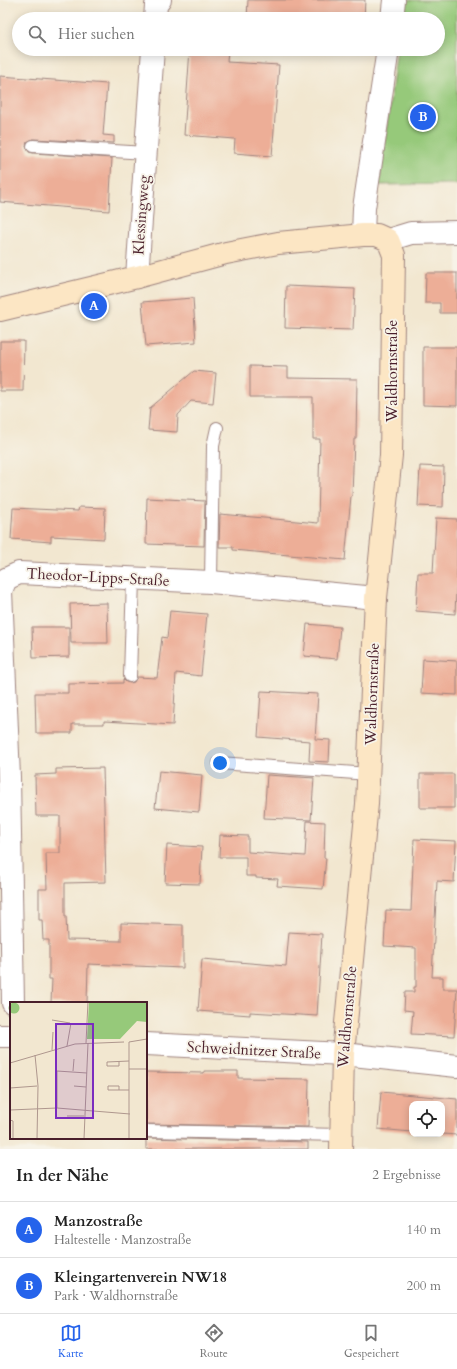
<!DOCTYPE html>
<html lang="de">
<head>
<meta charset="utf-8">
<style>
	:root { --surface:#fff; --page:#f6f6f6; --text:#222; --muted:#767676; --line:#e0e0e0; --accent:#2563eb }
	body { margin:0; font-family:Cardo,serif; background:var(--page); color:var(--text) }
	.controls { position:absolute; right:12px; bottom:12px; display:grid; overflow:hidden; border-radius:8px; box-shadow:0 2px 10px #0003 }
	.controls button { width:36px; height:36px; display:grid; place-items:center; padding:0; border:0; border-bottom:1px solid var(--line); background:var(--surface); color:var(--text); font:20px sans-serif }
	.you { position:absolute; left:220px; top:763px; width:14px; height:14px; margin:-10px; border:3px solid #fff; border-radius:50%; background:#1a73e8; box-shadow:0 0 0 6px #1a73e833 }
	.badge { display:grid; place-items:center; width:26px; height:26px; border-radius:50%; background:var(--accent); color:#fff; font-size:13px; font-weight:700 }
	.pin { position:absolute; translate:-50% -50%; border:2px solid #fff; box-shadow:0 1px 4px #0006 }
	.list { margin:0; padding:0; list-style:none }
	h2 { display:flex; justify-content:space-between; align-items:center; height:52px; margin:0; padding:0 16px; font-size:17px }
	h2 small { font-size:13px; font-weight:400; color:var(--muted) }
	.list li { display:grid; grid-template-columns:26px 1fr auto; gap:12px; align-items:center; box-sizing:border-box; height:56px; padding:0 16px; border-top:1px solid var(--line) }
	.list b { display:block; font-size:15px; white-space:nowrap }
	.list p { margin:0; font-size:13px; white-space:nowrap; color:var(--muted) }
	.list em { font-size:13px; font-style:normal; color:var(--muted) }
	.icon { flex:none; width:22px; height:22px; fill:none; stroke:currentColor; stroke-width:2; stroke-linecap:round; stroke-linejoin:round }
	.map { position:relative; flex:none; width:457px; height:1149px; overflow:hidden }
	.search { position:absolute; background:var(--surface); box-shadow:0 2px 10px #0003; left:12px; right:12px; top:12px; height:44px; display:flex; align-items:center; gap:10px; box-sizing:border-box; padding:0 14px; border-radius:22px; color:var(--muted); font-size:15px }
	.sheet { height:164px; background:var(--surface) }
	nav { display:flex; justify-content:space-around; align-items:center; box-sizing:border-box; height:56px; border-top:1px solid var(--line); background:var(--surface); font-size:11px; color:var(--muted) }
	nav a { display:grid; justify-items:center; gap:2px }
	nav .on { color:var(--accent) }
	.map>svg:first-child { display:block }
	.green { fill:#96c97a; stroke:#707452 }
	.building { fill:#edae97 }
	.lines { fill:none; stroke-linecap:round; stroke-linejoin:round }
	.lane-casing { stroke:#9e837e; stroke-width:14 }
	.street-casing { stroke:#9e837e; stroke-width:24 }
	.secondary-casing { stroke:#9e837e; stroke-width:24 }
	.lane { stroke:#fff; stroke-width:12 }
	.street { stroke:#fff; stroke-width:22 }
	.secondary { stroke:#fce6c4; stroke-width:22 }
	.labels { text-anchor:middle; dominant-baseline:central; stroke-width:3.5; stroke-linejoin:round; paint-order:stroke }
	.street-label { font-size:15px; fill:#4a1f2b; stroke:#f7f3e8 }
	.inset-road { fill:none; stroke:#af978e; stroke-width:1 }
	.view { fill:#7b2cbf; fill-opacity:0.15; stroke:#7b2cbf; stroke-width:2 }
	.inset-edge { fill:none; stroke:#4a1f2b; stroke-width:2 }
</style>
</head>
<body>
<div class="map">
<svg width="457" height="1149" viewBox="0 0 457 1149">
	<rect width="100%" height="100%" fill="#f7f3e8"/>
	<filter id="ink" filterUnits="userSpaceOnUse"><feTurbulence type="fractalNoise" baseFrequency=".025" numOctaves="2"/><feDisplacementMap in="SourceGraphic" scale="8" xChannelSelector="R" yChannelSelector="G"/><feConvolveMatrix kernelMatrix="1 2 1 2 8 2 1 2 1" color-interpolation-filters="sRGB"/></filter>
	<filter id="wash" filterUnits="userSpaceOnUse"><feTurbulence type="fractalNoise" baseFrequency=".012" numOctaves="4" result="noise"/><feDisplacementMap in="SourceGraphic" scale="16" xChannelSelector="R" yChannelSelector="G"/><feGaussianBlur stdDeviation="0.9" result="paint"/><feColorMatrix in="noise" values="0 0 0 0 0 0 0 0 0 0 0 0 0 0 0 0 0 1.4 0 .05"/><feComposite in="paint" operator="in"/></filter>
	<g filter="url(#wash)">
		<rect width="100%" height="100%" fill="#f2e7d0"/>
		<!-- green -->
		<path class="green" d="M402 0H457V184L379 185 397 49H438V19H400Z"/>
		<g id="blocks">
			<!-- building -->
			<path class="building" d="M248 0H365L364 19H247Z
				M190 49H228L227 62 279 65 272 156 234 153 235 139 184 135Z
				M0 76 107 84 103 135 114 136V143L33 139 27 142 26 146 29 152 33 153 112 158 109 211 0 202Z
				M426 273H457V313H440V303H425Z
				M286 286 355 289 353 330 285 328Z
				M193 298 196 342 146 346 142 302Z
				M0 341H24L23 391H0Z
				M423 347H457V406L423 405Z
				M250 366 288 367V378L357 379 356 439H354L352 496H351L345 560 233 550V547H219L220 514 318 523 320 439H313V397H250Z
				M194 371 216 373 213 403 191 401 178 415 177 432 148 430 150 408Z
				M420 466 444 467 443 507 418 506Z
				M147 498 205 501 204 546 146 544Z
				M79 507 105 508 104 539 51 536V542L11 539 13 508 78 511Z
				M436 518 457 519V571L455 614 416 611 418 573H433Z
				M107 603 108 643H71L70 604Z
				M170 611 207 614 201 676 176 673 173 725 104 721V724H72V733H36L35 693H68V684L123 683V679L126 682 130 683 134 682 137 677 157 678 162 637 167 638Z
				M307 624 340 627 337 659 304 656Z
				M32 627H69V657L33 658Z
				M423 659 457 661V695L421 693Z
				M261 691 318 694 315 739 330 740 329 762 309 761 310 741 258 737Z
				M103 768 106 882 65 883V916H66L67 940 121 941V923L183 925V968L88 964 87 1003H51L52 979H49V940H43L42 920H39V889H47L46 853H60V816H36L35 775 56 774V769Z
				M159 771 202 775 199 812 155 808Z
				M420 774H454V808H420Z
				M267 775 314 778 311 820 264 818Z
				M307 821 325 822 324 858H326L323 889 277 886 278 879 256 878V876H246V857H219L220 835 248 836V852L305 856Z
				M414 839 456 841 454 882 437 881 432 977H443V989H457L454 1036 411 1034 413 1011 404 1010 405 992H414V987H416V948L384 946 386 910 411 911Z
				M167 845 202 847 200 884 165 883Z
				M289 932 322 934 317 1016 250 1012V1015L198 1011 202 959 286 966Z
				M204 1071H238V1078L309 1079 308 1127 146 1124V1072L204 1073Z
				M381 1092 457 1099V1135L442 1134V1104H412V1132L378 1129Z
				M146 1138 308 1142V1149H146Z"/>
		</g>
	</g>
	<g filter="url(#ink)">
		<use href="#blocks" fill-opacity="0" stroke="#9e837e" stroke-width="1"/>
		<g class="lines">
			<defs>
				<path id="lane" d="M33 146 146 153
					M211 582 213 446 217 428
					M130 676 133 579
					M219 763 369 774
					M146 1131 341 1135"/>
				<path id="street" d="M155 19 156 5 160 0
					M392 19 394 0
					M363 235 364 208 388 49
					M388 240 411 233 457 232
					M137 277 153 49
					M13 1003 9 777 1 591 6 579 19 573 211 582 376 598
					M0 1036H11
					M146 1044 343 1054 457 1066"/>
				<path id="secondary" d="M0 310 137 277 226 253 278 243 363 235H377L388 240 394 255 391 455 376 598 367 804 343 1054 341 1149"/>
			</defs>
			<!-- lane casing -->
			<use href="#lane" class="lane-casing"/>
			<!-- street casing -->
			<use href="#street" class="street-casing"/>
			<!-- secondary casing -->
			<use href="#secondary" class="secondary-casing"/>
			<!-- lane -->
			<use href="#lane" class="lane"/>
			<!-- street -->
			<use href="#street" class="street"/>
			<!-- secondary -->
			<use href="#secondary" class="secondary"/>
		</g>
	</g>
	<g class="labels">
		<!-- street labels -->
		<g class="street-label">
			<text transform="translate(141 215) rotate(-86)">Klessingweg</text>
			<text transform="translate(392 371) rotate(-90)">Waldhornstraße</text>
			<text transform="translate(98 577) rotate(3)">Theodor-Lipps-Straße</text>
			<text transform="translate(372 694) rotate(-88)">Waldhornstraße</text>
			<text transform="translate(347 1017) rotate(-85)">Waldhornstraße</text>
			<text transform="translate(254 1050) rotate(3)">Schweidnitzer Straße</text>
		</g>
	</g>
	<!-- overview -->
	<g transform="translate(10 1002)">
		<rect width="137" height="137" fill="#f2e7d0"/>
		<path d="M79 0H137V20L127 19 110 37H77ZM-1.5 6a5.5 5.5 0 1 1 11 0a5.5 5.5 0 1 1-11 0Z" fill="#96c97a"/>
		<path class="inset-road" d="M42 18 60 21M76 41 78 0M57 44 61 21M42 48 43 30M25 53 28 84 27 137M109 59V64H97V60L119 59M0 61 65 42 114 40M119 67H137M63 69 64 57M64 84 76 85M0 86 27 84M109 88V84H98V88H119M47 106V69L77 71M0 108 47 106 120 112M57 114H74M0 118 3 119V137M74 137 78 41M119 137V40L137 37"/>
		<path class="view" d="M46 22H83V116H46Z"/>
		<rect width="137" height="137" class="inset-edge"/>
	</g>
</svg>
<div class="controls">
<button><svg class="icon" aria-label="locate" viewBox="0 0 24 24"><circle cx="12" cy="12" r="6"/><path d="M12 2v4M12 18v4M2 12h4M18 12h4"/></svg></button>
</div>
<div class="you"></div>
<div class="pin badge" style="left:94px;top:306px">A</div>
<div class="pin badge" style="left:423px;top:117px">B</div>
<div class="search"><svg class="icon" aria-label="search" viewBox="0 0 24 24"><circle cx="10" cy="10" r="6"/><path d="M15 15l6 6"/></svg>Hier suchen</div>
</div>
<section class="sheet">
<h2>In der Nähe<small>2 Ergebnisse</small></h2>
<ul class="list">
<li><span class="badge">A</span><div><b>Manzostraße</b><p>Haltestelle · Manzostraße</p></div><em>140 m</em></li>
<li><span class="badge">B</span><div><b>Kleingartenverein NW18</b><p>Park · Waldhornstraße</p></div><em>200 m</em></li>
</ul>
</section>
<nav>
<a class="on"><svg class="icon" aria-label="map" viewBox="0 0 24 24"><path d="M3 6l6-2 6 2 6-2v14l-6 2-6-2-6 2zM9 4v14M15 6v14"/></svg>Karte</a>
<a><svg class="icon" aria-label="directions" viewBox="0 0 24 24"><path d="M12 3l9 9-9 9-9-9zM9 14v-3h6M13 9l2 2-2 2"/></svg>Route</a>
<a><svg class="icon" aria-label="saved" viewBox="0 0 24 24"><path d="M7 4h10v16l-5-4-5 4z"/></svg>Gespeichert</a>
</nav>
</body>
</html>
